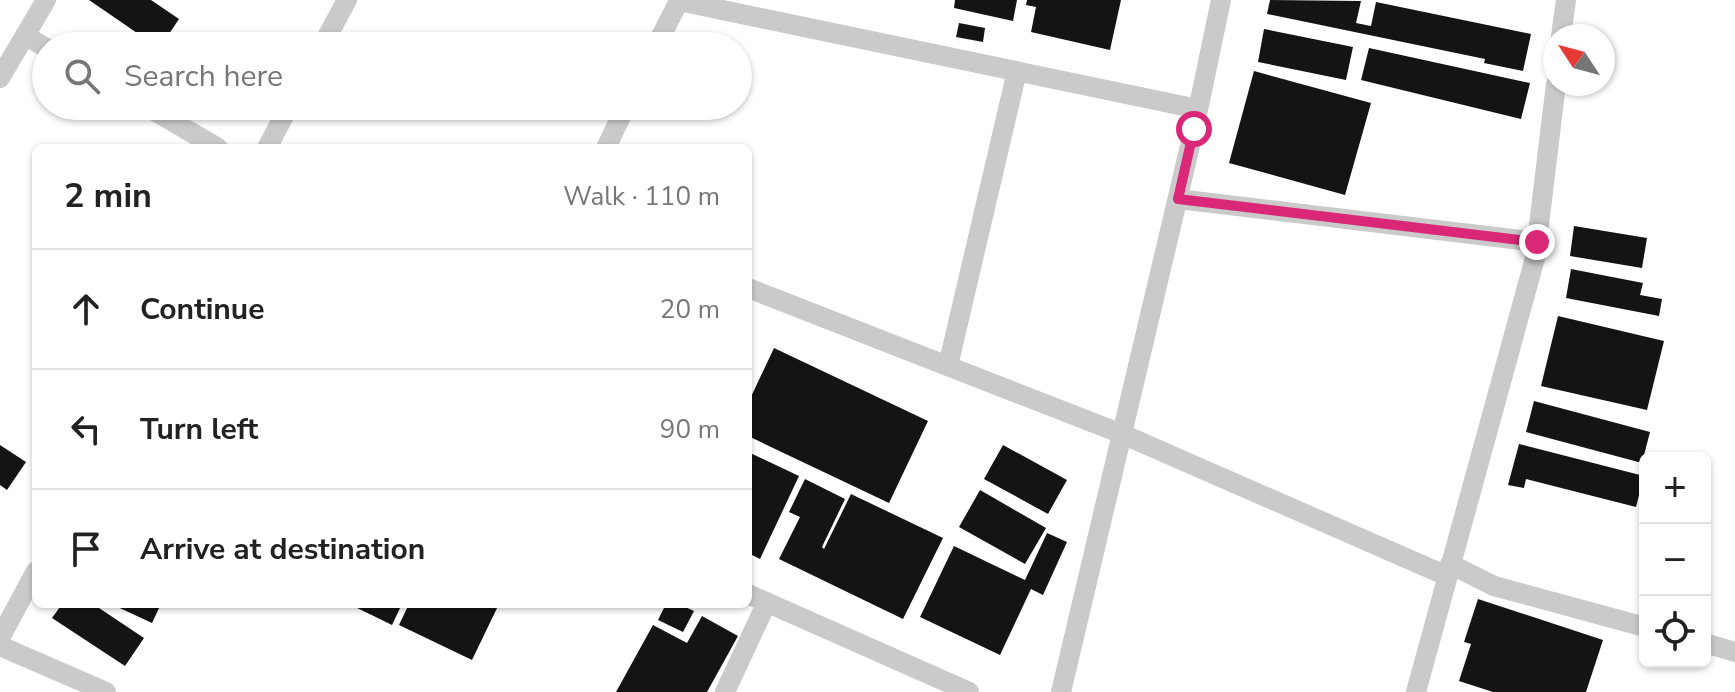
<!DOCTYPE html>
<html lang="en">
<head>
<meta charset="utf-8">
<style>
	:root { --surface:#fff; --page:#f6f6f6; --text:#222; --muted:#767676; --line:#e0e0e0 }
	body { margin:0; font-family:"Nunito Sans",sans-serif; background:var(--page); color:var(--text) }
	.controls { position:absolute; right:24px; bottom:24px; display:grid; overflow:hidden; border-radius:12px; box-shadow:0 2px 6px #0004 }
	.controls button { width:72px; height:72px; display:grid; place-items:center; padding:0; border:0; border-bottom:2px solid var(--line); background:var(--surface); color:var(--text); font:40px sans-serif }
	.compass { position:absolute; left:1543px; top:24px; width:72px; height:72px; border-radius:50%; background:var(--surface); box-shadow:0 2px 6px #0004; rotate:306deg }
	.stop { position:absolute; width:24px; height:24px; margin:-18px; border:6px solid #db2777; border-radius:50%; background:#fff }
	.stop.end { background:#db2777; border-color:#fff; box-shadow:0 2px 8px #0008 }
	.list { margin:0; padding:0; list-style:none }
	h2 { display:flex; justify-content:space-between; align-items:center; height:104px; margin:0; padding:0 32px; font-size:34px }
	h2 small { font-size:26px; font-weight:400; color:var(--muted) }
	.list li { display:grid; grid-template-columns:52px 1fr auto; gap:24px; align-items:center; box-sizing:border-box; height:120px; padding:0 32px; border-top:2px solid var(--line) }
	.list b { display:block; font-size:30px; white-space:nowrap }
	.list em { font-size:26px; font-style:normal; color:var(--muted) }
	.icon { flex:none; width:44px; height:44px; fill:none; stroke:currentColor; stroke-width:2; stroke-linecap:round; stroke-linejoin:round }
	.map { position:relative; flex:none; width:1735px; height:692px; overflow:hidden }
	.search { position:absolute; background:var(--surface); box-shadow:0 2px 6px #0004; left:32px; top:32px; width:720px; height:88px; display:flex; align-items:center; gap:20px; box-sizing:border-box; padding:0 28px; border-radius:44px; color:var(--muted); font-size:30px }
	.panel { position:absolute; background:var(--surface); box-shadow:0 2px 6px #0004; left:32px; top:144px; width:720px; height:464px; border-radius:12px }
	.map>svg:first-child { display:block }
	.building { fill:#141414 }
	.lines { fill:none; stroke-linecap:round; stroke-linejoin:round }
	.minor { stroke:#cacaca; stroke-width:20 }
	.route { stroke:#db2777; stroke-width:10 }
</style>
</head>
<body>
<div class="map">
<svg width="1735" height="692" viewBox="0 0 1735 692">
	<rect width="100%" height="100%" fill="#fff"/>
	<!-- building -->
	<path class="building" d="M89 0H151L179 19 161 46H156Z
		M955 0H1017L1013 21 954 8Z
		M1027 0H1121L1110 50 1031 32 1036 7 1026 5Z
		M1270 0 1361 1 1356 23 1371 26 1376 2 1531 34 1523 71 1484 63 1485 59 1267 14Z
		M959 23 985 28 983 42 956 37Z
		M1264 29 1353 47 1346 80 1258 62Z
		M1369 48 1530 83 1521 119 1361 80Z
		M1254 71 1371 103 1345 195 1229 163Z
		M1574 226 1647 238 1642 268 1570 256Z
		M1571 269 1643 283 1640 295 1662 299 1659 316 1566 298Z
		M1558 316 1664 341 1647 410 1541 386Z
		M774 348 928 421 889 503 748 436V403Z
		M1534 401 1650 432 1642 463 1526 432Z
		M1519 444 1644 476 1636 507 1526 479 1524 488 1508 485Z
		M0 445 26 462 7 490 0 485Z
		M1003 445 1067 480 1048 514 984 479Z
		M748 452 799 476 760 559 748 553Z
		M805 479 845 499 822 547 824 549 851 494 943 538 903 619 779 559 800 517 789 512Z
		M980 490 1046 528 1025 564 959 527Z
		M1047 533 1067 542 1043 595 1031 589 1000 655 920 617 954 546 1025 580Z
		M1478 599 1603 640 1586 692H1493L1459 681 1471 644 1464 642Z
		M62 604H93L144 638 125 666 52 618Z
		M111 604H161L152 623Z
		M349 604H402L392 625Z
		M409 604H499L472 660 399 625Z
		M666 604H679L694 611 683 632 658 620Z
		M702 616 738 636 707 692H616L653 625 687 643Z"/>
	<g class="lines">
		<!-- minor -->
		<path class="minor" d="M25 35 46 48
			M1561 36 1566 0
			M322 46 347 0
			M656 46 679 1 1198 109
			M0 78 46 0
			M146 106 218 148
			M267 148 289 106
			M606 148 626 106
			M1178 199 1537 242
			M748 288 1122 434 1447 576
			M948 366 1017 71
			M1450 564 1494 586 1645 627
			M748 594 969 692
			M0 638 36 571
			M1705 643 1735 652
			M0 646 106 692
			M725 692 767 602
			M1061 692 1194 129 1221 0
			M1416 692 1535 258 1556 84"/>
	</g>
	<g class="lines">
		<!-- route -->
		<path class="route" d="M1194 129 1178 199 1537 242"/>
	</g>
</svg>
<div class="controls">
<button>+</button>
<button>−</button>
<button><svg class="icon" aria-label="locate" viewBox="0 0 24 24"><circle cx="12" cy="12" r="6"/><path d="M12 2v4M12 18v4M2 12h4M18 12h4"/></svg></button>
</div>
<svg class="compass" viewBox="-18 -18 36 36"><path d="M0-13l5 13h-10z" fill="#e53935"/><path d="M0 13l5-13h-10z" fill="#767676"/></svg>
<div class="stop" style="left:1194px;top:129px"></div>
<div class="stop end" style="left:1537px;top:242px"></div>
<div class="search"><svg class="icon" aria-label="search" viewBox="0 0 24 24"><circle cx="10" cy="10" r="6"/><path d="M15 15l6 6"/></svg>Search here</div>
<section class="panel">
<h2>2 min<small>Walk · 110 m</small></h2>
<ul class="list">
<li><svg class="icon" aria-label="ahead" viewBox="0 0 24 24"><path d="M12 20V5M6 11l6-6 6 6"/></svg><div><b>Continue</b></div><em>20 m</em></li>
<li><svg class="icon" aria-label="left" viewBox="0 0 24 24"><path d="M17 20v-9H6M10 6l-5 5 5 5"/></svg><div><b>Turn left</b></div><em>90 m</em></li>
<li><svg class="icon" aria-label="arrive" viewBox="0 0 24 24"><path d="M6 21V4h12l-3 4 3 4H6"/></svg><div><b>Arrive at destination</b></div></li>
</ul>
</section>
</div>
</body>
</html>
